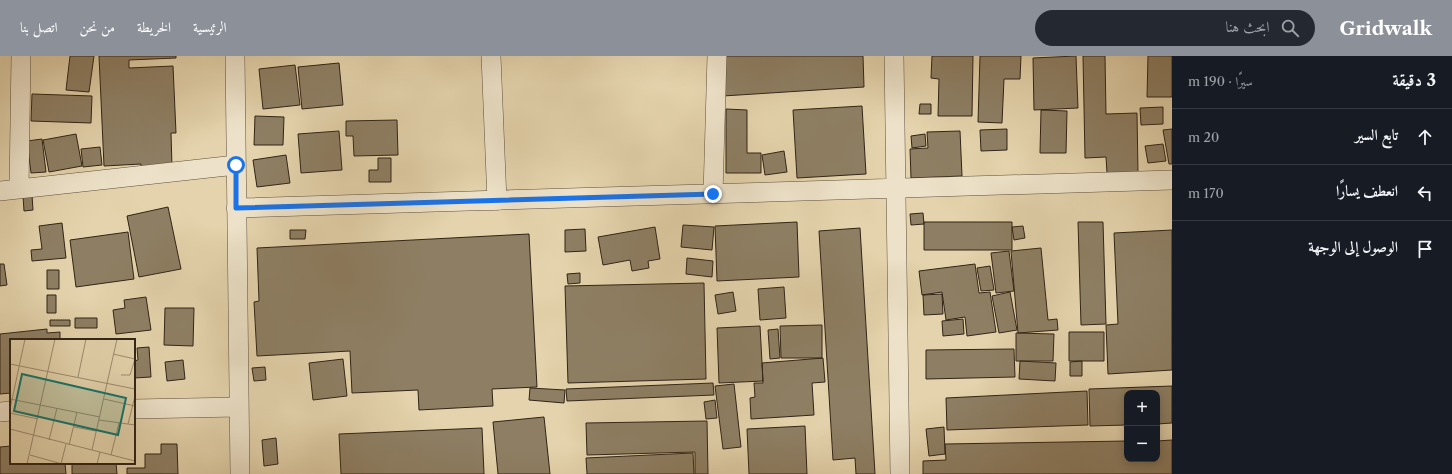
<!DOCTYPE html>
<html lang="ar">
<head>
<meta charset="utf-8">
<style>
	:root { --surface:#171b24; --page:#242831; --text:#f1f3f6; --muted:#9ea1a6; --line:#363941; --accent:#8c9099 }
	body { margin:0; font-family:"Libre Caslon Text",Amiri,serif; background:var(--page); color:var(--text); direction:rtl }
	.controls { position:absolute; right:12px; bottom:12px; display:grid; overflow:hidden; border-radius:8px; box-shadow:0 2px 10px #0003 }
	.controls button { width:36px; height:36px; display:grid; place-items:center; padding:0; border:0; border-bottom:1px solid var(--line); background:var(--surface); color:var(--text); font:20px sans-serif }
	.stop { position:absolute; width:12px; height:12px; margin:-9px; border:3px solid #1a73e8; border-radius:50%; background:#fff }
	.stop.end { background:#1a73e8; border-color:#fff; box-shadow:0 1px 4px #0008 }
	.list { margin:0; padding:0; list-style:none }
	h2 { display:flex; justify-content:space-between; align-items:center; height:52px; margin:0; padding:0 16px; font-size:17px }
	h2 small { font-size:13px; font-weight:400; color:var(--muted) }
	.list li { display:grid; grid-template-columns:26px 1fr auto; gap:12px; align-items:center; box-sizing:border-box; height:56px; padding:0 16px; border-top:1px solid var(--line) }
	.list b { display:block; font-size:15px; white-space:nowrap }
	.list em { font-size:13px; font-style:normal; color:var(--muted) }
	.icon { flex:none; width:22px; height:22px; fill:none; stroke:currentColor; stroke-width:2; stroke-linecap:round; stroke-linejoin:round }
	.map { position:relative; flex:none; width:1172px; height:418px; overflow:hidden; direction:ltr }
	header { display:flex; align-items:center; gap:24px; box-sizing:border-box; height:56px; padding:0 20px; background:var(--accent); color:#fff }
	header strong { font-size:19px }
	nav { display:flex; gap:22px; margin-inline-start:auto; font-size:14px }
	.search { width:280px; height:36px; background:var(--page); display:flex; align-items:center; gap:10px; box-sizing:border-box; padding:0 14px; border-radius:22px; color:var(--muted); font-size:15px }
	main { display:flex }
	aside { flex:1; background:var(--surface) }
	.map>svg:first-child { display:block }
	.building { fill:#8e7f64; stroke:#312416 }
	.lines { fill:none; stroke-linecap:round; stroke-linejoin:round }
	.minor-casing { stroke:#5e503c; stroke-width:20 }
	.minor { stroke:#ede2c9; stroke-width:19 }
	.route { stroke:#1a73e8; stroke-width:5 }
	.inset-road { fill:none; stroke:#9c8d70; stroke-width:1 }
	.view { fill:#0f766e; fill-opacity:0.15; stroke:#0f766e; stroke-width:2 }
	.inset-edge { fill:none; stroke:#312416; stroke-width:2 }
</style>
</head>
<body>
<header>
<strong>Gridwalk</strong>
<div class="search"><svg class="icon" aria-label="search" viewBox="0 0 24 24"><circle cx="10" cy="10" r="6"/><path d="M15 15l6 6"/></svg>ابحث هنا</div>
<nav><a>الرئيسية</a><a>الخريطة</a><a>من نحن</a><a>اتصل بنا</a></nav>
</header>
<main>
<aside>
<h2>3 دقيقة<small>سيرًا · 190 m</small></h2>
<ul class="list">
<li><svg class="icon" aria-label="ahead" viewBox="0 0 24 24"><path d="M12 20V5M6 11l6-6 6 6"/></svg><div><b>تابع السير</b></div><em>20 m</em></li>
<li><svg class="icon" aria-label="left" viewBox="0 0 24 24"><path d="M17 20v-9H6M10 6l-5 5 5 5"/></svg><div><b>انعطف يسارًا</b></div><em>170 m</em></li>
<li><svg class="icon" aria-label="arrive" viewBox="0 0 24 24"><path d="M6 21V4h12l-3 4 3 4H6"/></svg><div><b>الوصول إلى الوجهة</b></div></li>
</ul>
</aside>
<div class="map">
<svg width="1172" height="418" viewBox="0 0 1172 418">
	<rect width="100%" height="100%" fill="#e4d3ac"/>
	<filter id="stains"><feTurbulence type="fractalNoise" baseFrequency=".005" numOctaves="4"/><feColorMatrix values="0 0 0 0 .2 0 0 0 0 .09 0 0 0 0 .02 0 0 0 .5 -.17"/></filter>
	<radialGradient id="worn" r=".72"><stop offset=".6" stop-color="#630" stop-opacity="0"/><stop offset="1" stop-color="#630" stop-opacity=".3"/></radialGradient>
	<!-- building -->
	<path class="building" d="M70 0H94L89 36 66 34Z
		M99 0H176V2L129 4V12L173 10 176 77H171L172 111 141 112V108L104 110Z
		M721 0H863L864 31 723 40Z
		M932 0H973L972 60H938L939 23 931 22Z
		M980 0H1021L1020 23H1004L1002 67 978 66Z
		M1076 0 1078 52 1034 54 1033 2Z
		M1083 0H1105L1106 58 1137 57 1138 117H1107L1106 101 1085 102Z
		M1148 0H1172V41H1147Z
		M339 7 343 49 302 53 298 11Z
		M295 9 300 49 263 53 259 13Z
		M32 38 92 40 91 67 31 65Z
		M920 48H931V58H919Z
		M862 50 866 118 797 122 793 54Z
		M1163 51V68L1141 69 1140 52Z
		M726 53 747 54V97H761V117H726Z
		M1041 54 1067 55 1066 97H1040Z
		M255 60 284 61 283 89H254Z
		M397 64 398 99 354 100 353 80H346V65Z
		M1007 73V94L981 95 980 74Z
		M1172 73V108H1169L1163 74Z
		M339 75 342 114 301 117 298 78Z
		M960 75 962 120 911 122 910 93 928 92 927 76Z
		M76 78 82 110 49 116 43 84Z
		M925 78 926 90 912 92 911 80Z
		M42 83 46 116 31 117 27 85Z
		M1163 88 1166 105 1148 107 1145 90Z
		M100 91 102 109 83 111 81 93Z
		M784 95 787 116 765 119 762 99Z
		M286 99 290 127 257 131 253 104Z
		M378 102H391V126H369V114H378Z
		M32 139 33 154 24 155 23 140Z
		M168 151 181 213 139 221 127 160Z
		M923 157 924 168 911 169 910 158Z
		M797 166 799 221 717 225 715 170Z
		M924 166H1012V194H924Z
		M1078 166H1103L1106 268 1081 269Z
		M62 167 66 202 32 205 31 194 42 193 39 170Z
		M683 169 714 171 712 194 681 191Z
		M1023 170 1025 182 1014 184 1012 171Z
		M655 171 660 203 648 205 649 212 632 215 630 204 603 209 598 181Z
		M860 172 875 418H856L855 402 833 404 819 175Z
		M585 173 586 195 565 196V174Z
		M290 174H306L305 183H290Z
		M1172 174V314L1108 318 1106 269 1118 268 1114 177Z
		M128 176 134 223 76 231 70 184Z
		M529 178 537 331 492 333 493 350 419 354 418 334 352 337 350 295 257 300 254 246 259 245 257 192Z
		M1041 192 1048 264 1057 263 1058 274 1018 277 1011 195Z
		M1009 195 1014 235 996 237 991 197Z
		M687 202 713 205 712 221 686 218Z
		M0 208H4L7 229 0 230Z
		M975 208 979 237 990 236 996 276 967 280 965 261 946 264 942 236 922 239 919 215Z
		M990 210 994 234 981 235 977 212Z
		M47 214H59V233H47Z
		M580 217V227L568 228 567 218Z
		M704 227 706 323 568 327 565 230Z
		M784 231 786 262 760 264 758 233Z
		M733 236 736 255 718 258 715 239Z
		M1010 236 1017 274 999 277 992 240Z
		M942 238 943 258 924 259 923 239Z
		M47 239H56V257H47Z
		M146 241 151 274 116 278 113 254 125 252 124 244Z
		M165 252H194L193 290 164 289Z
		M75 262H97V272H75Z
		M963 263 964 278 943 280 942 265Z
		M50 264H70V270H50Z
		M822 269V302H781L780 270Z
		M760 270 763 325 719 327 717 272Z
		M47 273V277L60 276V284H11V337L0 338V278Z
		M778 273 780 302 770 303 768 274Z
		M1069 276H1104V305H1069Z
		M1016 277 1054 278 1053 305H1016Z
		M149 291 151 321 134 322V305L138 304 137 292Z
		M1014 293 1015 321 926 323V294Z
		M823 302 825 326 812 327 814 359 751 363 750 342 755 341 754 327H763L762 307Z
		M343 303 347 340 313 344 309 307Z
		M183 304 185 323 167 325 165 306Z
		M1020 305 1056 307 1055 325 1019 323Z
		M1082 305V320H1070V306Z
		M265 311 266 324 254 325 252 312Z
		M713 327 714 339 567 345 566 333Z
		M734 328 741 391 723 393 715 330Z
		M1172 330V367L1157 368V337H1127V369L1090 370 1089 333Z
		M530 332 565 334 564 347 529 344Z
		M1087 335 1088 369 947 374 946 342Z
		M715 344 717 362 706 363 704 346Z
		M544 361 550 418H498L493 366Z
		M707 365 708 418H695V396L587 399 586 367Z
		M805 370 807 418H749L747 373Z
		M944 371 945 398 929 400 926 373Z
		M482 372 484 418H341L339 378Z
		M276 382 278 408 264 410 262 384Z
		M1172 384V418H923V405L946 404 945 388 1127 385V403H1157V385Z
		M161 388H177L178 418H127V412H145V398H161Z
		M11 390V407H65L66 418H0V391Z
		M693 397 694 418H587L586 402Z
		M72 407H116L117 418H72Z"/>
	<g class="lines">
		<defs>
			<path id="minor" d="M235 0 240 418
				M491 0 497 145
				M894 0 900 418
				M19 133 21 0
				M0 135 236 109
				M713 138 717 0
				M236 152 1172 124
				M134 353 239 351
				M0 356 11 355"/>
		</defs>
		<!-- minor casing -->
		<use href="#minor" class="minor-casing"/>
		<!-- minor -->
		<use href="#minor" class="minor"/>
	</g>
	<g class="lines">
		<!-- route -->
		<path class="route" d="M236 109V152L713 138"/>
	</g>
	<!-- overview -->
	<g transform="translate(10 283)">
		<rect width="125" height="125" fill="#e4d3ac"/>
		<path class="inset-road" d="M103 15 125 20M0 25 125 50M111 36H120L125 20M68 38 76 0M0 60 90 78M94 60 125 67M0 70 15 0M0 74 28 80M89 81 125 86M118 85 125 57M64 88 86 92M0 90 125 122M39 101 47 69M59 106 67 73M82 111 107 0M20 116 52 125M101 116 109 84M17 125 45 0M51 125 56 105M87 125 90 113"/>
		<path class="view" d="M12 35 116 59 108 96 4 72Z"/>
		<rect width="125" height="125" class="inset-edge"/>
	</g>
	<rect width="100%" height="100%" filter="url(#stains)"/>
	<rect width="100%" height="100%" fill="url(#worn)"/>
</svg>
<div class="controls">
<button>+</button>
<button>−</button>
</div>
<div class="stop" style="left:236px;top:109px"></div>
<div class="stop end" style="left:713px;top:138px"></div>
</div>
</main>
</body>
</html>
